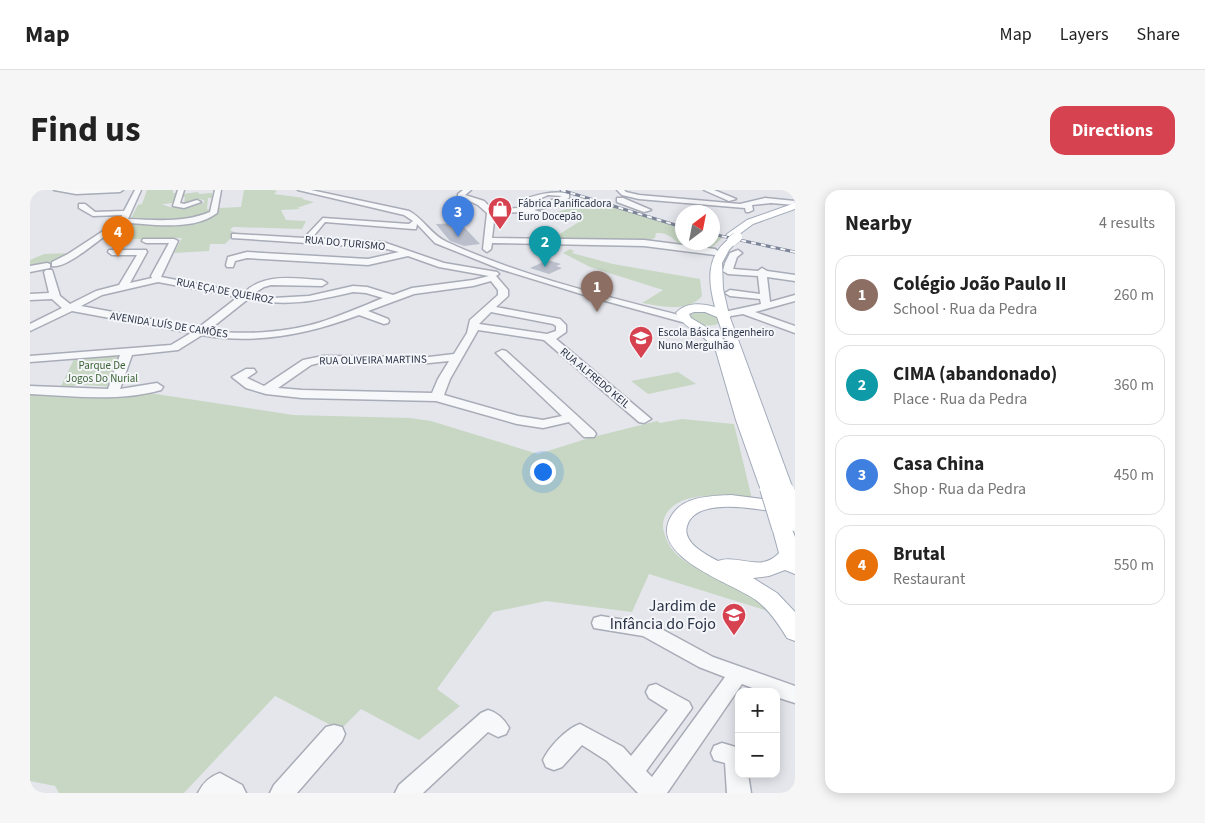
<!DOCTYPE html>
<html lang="en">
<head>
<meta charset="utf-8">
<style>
	:root { --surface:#fff; --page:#f6f6f6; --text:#222; --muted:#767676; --line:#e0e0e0; --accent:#d74250 }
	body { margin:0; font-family:"Source Sans 3",sans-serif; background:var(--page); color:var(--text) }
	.controls { position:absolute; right:15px; bottom:15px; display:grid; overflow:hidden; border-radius:10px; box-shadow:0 2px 12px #0003 }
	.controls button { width:45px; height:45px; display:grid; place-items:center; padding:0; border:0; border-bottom:1px solid var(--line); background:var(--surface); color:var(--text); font:25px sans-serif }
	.compass { position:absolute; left:645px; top:15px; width:45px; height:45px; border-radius:50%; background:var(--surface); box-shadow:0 2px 12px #0003; rotate:32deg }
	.you { position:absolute; left:512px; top:281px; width:18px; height:18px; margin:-12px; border:4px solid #fff; border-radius:50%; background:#1a73e8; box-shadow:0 0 0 8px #1a73e833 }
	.badge { display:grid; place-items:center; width:32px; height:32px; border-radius:50%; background:var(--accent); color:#fff; font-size:16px; font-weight:700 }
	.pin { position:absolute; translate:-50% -41px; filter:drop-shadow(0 1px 2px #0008) }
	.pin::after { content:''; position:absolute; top:26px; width:18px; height:15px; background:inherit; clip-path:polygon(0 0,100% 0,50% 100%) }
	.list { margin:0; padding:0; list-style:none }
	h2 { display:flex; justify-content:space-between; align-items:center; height:65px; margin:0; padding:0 20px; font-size:21px }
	h2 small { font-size:16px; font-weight:400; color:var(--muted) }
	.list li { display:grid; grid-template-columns:32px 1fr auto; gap:15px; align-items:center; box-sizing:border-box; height:80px; margin:0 10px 10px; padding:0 10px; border:1px solid var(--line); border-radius:15px }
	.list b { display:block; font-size:19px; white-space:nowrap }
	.list p { margin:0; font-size:16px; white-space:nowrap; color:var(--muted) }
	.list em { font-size:16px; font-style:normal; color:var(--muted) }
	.map { position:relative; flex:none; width:765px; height:603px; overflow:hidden; border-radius:15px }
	header { display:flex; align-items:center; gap:30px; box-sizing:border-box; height:70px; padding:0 25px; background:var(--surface); border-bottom:1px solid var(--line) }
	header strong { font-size:24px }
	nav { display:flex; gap:28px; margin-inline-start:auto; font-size:18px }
	.intro { display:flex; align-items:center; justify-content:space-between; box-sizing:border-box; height:120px; padding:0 30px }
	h1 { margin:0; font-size:35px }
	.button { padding:12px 22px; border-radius:15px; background:var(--accent); color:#fff; font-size:18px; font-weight:700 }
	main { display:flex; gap:30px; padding:0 30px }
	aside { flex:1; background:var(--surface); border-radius:15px; box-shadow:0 2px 12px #0003 }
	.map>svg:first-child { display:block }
	.green { fill:#c8d7c4 }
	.building { fill:#babfcb }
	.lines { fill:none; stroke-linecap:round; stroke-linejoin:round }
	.minor-casing { stroke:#a8acb7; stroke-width:3 }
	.major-casing { stroke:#a2aab9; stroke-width:2 }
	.minor { fill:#f7f8fa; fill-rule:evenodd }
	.major { fill:#fff; fill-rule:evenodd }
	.rail-casing { stroke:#7c8497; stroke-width:3 }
	.rail { stroke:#f4f6f9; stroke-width:2; stroke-dasharray:5; stroke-linecap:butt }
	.major-bridge-far1-casing { stroke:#a2aab9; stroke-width:11; stroke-linecap:butt }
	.major-bridge-casing { stroke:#a2aab9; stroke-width:22; stroke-linecap:butt }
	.major-bridge-far1 { stroke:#fff; stroke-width:10 }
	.major-bridge { stroke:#fff; stroke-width:20 }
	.labels { text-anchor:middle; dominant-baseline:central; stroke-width:4; stroke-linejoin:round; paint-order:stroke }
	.far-poi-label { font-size:11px; fill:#2a3246; stroke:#f4f6f9; text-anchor:start }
	.far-street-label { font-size:11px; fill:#2a3246; stroke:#f4f6f9 }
	.far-park-label { font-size:11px; fill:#3c6336; stroke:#f4f6f9 }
	.near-poi-label { font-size:16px; fill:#2a3246; stroke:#f4f6f9; text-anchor:end }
</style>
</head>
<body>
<header>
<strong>Map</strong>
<nav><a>Map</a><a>Layers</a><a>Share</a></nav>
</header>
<div class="intro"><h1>Find us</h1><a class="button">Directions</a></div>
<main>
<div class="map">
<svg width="765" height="603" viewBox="0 0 765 603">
	<rect width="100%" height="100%" fill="#e4e6ec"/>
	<!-- green -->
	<path class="green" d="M117 0H143V3H147L144 13 132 14C145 21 159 17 174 13V10L167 9 153 15 149 13H154L155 7H152L153 4 168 2 169 4 182 3V8H178L177 19H180L174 25 157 29H102L101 28 108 15 112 14Z
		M214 0H243L247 1 244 4 274 8 272 9 284 12 267 18 271 19 251 20 256 30 276 31 272 39 203 37 200 40 206 43 195 54H180L179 61 144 63 152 48 72 50 95 34 100 33 175 29 188 22V18L211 17Z
		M554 8 652 38V52H682L683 46 692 48 680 59C672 58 663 58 655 56 643 53 643 42 626 43L625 48 617 51 520 50 549 32 516 29 531 24 527 22 538 19Z
		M540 59 544 61 542 63 583 74 670 89 672 106C658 123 631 116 612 113L633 100 560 77 533 63Z
		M39 63 28 70 0 78V70L14 64Z
		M667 121 681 123 688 127V134C677 138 665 133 657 125Z
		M93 165 82 197 46 194 43 197 31 196 44 169Z
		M648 182 666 194 618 204 601 191Z
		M0 203 126 204 263 225 380 228 401 231 508 264 559 248 627 231 630 233 652 229 704 234 722 309C695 308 653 298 636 324 633 329 632 337 634 342 642 375 676 379 701 393 715 402 728 411 741 422L619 384 602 422 516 411 463 422 407 499 430 516 389 550 331 519 310 540 245 506 154 603H29L25 596 0 591Z"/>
	<!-- building -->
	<path class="building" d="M427 33 431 37H434L450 54 434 56 420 51 406 34Z
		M518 70 531 74 526 76 532 78 519 84 500 78Z"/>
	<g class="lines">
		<defs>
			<path id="minor" d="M24 0H93L90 2 46 4Z
				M105 0H111L98 29C126 30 154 33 180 22L185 0H191L187 23C168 38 135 36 113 34 107 34 99 32 94 34 76 41 40 79 22 76V72L38 64 90 30 92 25 63 26 49 18V14H55L65 22 94 21Z
				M148 0H154L150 13 154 14 167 10 171 12 154 18 143 16Z
				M268 0H281L379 21C394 29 401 45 417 52 493 87 578 107 660 128L661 130 660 132H652L561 107 470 79 405 53 387 34 386 39H383L295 32 282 48 353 52 414 73 467 82 469 84 466 86 478 100V106L466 117 530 129 536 135V142L526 149 621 229 614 233 609 232 514 150 448 140 420 189 414 205 488 226 513 230 532 226 466 163 472 160 476 161 564 241 566 244 564 247H554L539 232 513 238 487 234 406 211 272 208 236 204 216 198 202 187 216 179H224L226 182 217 188 234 196 273 170 293 166 399 167 424 164 437 143 440 130 468 105V100L461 91 443 96 384 104 338 121 358 129 359 131 358 133 354 134 329 125C279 144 225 155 172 145L148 160 102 165 90 199 127 193 133 197 131 200C89 212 43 206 0 204V196L78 199 90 165 0 172V166L141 155 161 143 42 121 0 141V134L32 118 22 109 0 110V104L19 103 14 82 16 80H22L30 106 40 114 66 101 89 95 107 65H82L78 62 79 60H116L117 62 100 93 122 88 121 86 139 53H116L112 51 113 49H144L148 51 131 87 214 103C234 82 266 89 292 90L297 93 292 96 241 95 234 97 223 104 243 108 279 106 323 96 337 97 363 105 382 98 443 90 459 86 409 77 378 66 338 75 217 68 205 71 203 77H197L196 75 198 67 217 62 338 69 369 62 353 58 202 48V44H205L274 48 293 28 379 34 383 31 374 25ZM128 92 208 107 168 138 51 116 72 105ZM323 102 336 103 353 108C333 116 312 125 291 132 260 142 212 146 179 140L218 109C258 117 284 111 323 102ZM461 122 523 134 526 136V141L517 144 449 134ZM419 171 408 189 402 203 272 200 248 198 281 175 293 172 399 173Z
				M433 0H441L435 5 454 11 462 19 489 18V12C503 5 524 0 539 4V8L522 16 504 20 521 25V29L494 22 465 23 462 48 614 50 685 59 689 62 685 65 614 56 462 53 461 59 457 62 453 59 457 23 448 15 428 6V4ZM518 5 532 6 517 12 496 17V15Z
				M587 0H594L596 2 609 5 710 14 735 8 765 11V15L741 13 722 15 723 20 719 22H716L715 18 609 9 592 5Z
				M674 0H684L706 9 699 11Z
				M587 8H593L621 20 614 22 587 12Z
				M708 60 712 63 707 67 703 79 728 81 732 78 737 81 765 85V91L737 87 740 112 765 105V111L725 122 765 136V143L713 124 701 126 694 131 689 128 694 122 731 114 730 109 700 106 695 103 700 100 730 104 728 86 698 84 693 81 695 73 700 63Z
				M17 73 20 74V78L0 82V76Z
				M571 426 624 435 683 467 765 496V513L746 507V502H733L712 494 637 603H608L577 571 552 555 532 577 524 580 516 577 513 570C519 557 536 539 550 534L593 557 601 566 638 520 619 508 616 502 619 496 626 494 659 512 662 518 616 581 622 587 695 487 669 477 613 446 564 438 562 433 564 428Z
				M458 520C468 523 474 529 479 538L476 544 468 547 458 542 393 603H365L369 595 451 523Z
				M304 535 312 537 315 544 312 551 267 603H240L244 595 296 537Z
				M692 553 709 558V584H718L721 603H697L695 573 684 570 681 563 684 556Z
				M190 583 212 595 216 603H168C173 593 179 587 190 583Z"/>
			<path id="major" d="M765 13V19L723 34 704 48 707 51 699 60 692 73 693 99 699 125 764 302 762 306 755 308 748 306 745 299 738 301 731 299 729 295 706 230 686 161C676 144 655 140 646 123 655 112 672 113 685 117 678 91 676 66 699 49L696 46 697 44 717 30ZM664 122H675L687 127 697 155 691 146 661 128 659 124Z
				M701 305 765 313V323L760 324C735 321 666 304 657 336 652 353 677 365 688 371 709 364 731 383 749 363L742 337 745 332 752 331 759 332 765 347V384L755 380 739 386 723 388 747 403 765 422V451L757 448C748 433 739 420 726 410 703 393 615 366 642 325 654 306 681 306 701 305Z"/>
		</defs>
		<!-- minor casing -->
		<use href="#minor" class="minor-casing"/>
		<!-- major casing -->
		<use href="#major" class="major-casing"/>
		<!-- minor -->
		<use href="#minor" class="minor"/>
		<!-- major -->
		<use href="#major" class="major"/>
		<defs>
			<path id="rail" d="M531 0 652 37
				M682 44 765 62"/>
		</defs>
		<!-- rail casing -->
		<use href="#rail" class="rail-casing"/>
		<!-- rail -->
		<use href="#rail" class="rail"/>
		<defs>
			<path id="major-bridge-far1" d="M702 51 707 47"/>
			<path id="major-bridge" d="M740 298 752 337
				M755 302 765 331"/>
		</defs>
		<!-- major-bridge-far1 casing -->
		<use href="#major-bridge-far1" class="major-bridge-far1-casing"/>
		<!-- major-bridge casing -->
		<use href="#major-bridge" class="major-bridge-casing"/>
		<!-- major-bridge-far1 -->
		<use href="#major-bridge-far1" class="major-bridge-far1"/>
		<!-- major-bridge -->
		<use href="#major-bridge" class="major-bridge"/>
	</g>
	<!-- icons -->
	<defs>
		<symbol id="shop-pin" viewBox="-11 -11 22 30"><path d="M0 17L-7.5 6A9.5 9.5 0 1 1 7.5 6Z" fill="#d74250" stroke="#f4f6f9"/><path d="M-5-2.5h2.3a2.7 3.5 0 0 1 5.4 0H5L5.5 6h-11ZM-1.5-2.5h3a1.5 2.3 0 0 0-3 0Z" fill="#fff"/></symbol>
		<symbol id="school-pin" viewBox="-11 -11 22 30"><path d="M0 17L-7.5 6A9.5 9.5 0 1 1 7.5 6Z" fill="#d74250" stroke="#f4f6f9"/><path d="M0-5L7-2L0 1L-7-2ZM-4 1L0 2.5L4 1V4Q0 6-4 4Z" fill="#fff"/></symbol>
	</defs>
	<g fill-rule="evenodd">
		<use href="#shop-pin" x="456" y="5" width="28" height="38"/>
		<use href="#school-pin" x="597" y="134" width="28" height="38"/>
		<use href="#school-pin" x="690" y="411" width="28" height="38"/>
	</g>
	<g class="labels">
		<!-- far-poi labels -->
		<g class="far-poi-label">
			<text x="488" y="13">Fábrica Panificadora<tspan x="488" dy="13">Euro Docepão</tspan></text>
			<text x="628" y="142">Escola Básica Engenheiro<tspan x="628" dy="13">Nuno Mergulhão</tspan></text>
		</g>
		<!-- far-street labels -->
		<g class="far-street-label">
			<text transform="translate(315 53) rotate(5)">RUA DO TURISMO</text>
			<text transform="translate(195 101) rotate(11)">RUA EÇA DE QUEIROZ</text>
			<text transform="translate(139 135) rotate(9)">AVENIDA LUÍS DE CAMÕES</text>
			<text transform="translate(343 170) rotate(-1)">RUA OLIVEIRA MARTINS</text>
			<text transform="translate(565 188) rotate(40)">RUA ALFREDO KEIL</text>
		</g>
		<!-- far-park labels -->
		<g class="far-park-label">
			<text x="72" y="175">Parque De<tspan x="72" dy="13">Jogos Do Nurial</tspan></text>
		</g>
		<!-- near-poi labels -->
		<g class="near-poi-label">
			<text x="686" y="416">Jardim de<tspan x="686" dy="18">Infância do Fojo</tspan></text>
		</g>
	</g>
</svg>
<div class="controls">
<button>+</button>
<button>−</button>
</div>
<svg class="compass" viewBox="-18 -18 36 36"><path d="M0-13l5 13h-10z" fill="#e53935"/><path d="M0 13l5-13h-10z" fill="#767676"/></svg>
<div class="you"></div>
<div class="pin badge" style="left:567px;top:122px;background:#8d6e63">1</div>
<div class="pin badge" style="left:515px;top:77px;background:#0f9aa8">2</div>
<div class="pin badge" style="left:428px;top:47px;background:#3f7fe0">3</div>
<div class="pin badge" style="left:88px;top:67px;background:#e8710a">4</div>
</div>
<aside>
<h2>Nearby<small>4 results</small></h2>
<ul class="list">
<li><span class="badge" style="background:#8d6e63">1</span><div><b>Colégio João Paulo II</b><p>School · Rua da Pedra</p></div><em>260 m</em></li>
<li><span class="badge" style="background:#0f9aa8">2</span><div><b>CIMA (abandonado)</b><p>Place · Rua da Pedra</p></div><em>360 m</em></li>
<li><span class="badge" style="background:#3f7fe0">3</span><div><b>Casa China</b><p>Shop · Rua da Pedra</p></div><em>450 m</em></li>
<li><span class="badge" style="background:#e8710a">4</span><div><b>Brutal</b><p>Restaurant</p></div><em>550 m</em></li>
</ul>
</aside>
</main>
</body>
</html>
